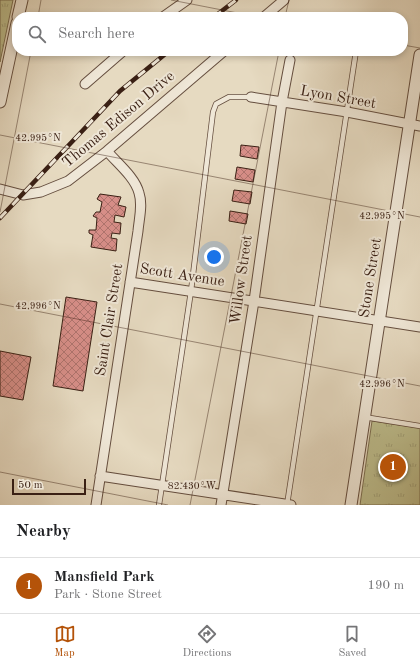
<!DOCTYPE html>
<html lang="en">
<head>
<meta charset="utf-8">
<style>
	:root { --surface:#fff; --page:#f6f6f6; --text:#202124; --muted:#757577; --line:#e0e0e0; --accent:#b45309 }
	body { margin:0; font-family:"Old Standard TT",serif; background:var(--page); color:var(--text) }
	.scale { position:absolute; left:12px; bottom:10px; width:74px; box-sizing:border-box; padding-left:4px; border:2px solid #3a2014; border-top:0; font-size:11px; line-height:14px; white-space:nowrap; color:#3a2014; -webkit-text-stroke:3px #efe7d7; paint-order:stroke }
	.you { position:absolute; left:214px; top:257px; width:14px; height:14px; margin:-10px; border:3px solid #fff; border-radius:50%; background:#1a73e8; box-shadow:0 0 0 6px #1a73e833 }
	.badge { display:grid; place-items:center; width:26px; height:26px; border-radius:50%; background:var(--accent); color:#fff; font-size:13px; font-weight:700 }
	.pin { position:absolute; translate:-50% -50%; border:2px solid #fff; box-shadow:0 1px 4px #0006 }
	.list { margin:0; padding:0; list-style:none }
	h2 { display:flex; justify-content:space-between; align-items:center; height:52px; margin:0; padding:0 16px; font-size:17px }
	h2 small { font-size:13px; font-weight:400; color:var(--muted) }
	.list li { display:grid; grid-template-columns:26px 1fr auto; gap:12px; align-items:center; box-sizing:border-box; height:56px; padding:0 16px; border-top:1px solid var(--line) }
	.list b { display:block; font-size:15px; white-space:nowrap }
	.list p { margin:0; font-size:13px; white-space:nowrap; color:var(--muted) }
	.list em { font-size:13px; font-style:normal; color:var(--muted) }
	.icon { flex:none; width:22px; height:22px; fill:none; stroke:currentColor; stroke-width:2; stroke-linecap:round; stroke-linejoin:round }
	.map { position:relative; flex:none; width:420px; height:505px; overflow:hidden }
	.search { position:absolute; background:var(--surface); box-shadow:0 2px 6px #0003; left:12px; right:12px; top:12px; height:44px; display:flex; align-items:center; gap:10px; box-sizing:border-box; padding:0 14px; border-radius:16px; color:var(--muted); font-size:15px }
	.sheet { height:108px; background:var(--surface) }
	nav { display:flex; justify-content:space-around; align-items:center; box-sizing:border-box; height:56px; border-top:1px solid var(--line); background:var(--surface); font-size:11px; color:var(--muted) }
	nav a { display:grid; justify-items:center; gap:2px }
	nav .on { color:var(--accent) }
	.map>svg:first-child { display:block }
	.grass { fill:url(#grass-tufts); stroke:#7c6e50 }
	.building { fill:url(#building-cross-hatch); stroke:#3a2014 }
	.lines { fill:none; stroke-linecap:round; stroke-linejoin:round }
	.service-casing { stroke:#654e3f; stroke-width:6 }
	.minor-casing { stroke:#654e3f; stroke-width:11 }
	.tertiary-casing { stroke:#654e3f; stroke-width:13 }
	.service { stroke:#efe7d7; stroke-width:4.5 }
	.minor { stroke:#efe7d7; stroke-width:9 }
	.tertiary { stroke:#efe7d7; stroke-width:11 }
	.rail-casing { stroke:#3a2014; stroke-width:4.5 }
	.rail { stroke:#efe7d7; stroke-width:3; stroke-dasharray:9; stroke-linecap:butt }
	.ticks { fill:none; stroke:#3a2014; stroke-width:1; stroke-opacity:0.45 }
	.labels { text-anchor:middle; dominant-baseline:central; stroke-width:4; stroke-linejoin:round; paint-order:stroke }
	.street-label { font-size:15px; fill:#3a2014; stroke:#efe7d7 }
	.ticks-label { font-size:10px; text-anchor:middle; fill:#3a2014; stroke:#efe7d7; stroke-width:4; stroke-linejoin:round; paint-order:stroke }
</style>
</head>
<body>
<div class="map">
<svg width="420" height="505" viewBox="0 0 420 505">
	<defs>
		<pattern id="grass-tufts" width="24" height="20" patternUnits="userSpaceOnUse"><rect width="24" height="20" fill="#bdbd8d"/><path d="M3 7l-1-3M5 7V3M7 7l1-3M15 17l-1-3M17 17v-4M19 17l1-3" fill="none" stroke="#a3a279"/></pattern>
		<pattern id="building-cross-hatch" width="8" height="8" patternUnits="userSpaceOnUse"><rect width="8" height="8" fill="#d78e88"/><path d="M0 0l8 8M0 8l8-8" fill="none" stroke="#af746e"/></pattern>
	</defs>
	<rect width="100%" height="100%" fill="#e6dac1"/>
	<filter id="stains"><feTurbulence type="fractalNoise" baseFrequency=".005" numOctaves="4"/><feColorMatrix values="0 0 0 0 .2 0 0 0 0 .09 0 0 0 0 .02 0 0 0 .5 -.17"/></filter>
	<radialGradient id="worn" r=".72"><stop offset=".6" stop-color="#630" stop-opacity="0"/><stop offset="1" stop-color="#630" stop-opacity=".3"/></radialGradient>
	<!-- grass -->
	<path class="grass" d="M0 0H13L0 62Z
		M372 421 420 428V505H360Z"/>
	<!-- building -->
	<path class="building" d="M241 145 259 147 257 159 240 156Z
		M237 167 255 170 253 182 235 179Z
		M234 190 252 192 250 204 232 201Z
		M100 194 121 197 118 205 126 207 124 217 115 215 114 222 121 223 120 234 112 233 111 238 117 239 116 251 91 247 93 235 89 233V230H96L97 218 93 216 96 212H100L102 202 97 199Z
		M230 211 248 214 246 224 229 221Z
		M66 297 97 302 83 391 53 386Z
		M0 351 31 357 23 400 0 396Z"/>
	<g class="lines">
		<defs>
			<path id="service" d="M364 417 420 426
				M159 505 191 291 213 112 216 104 229 97H251
				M287 505 356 51"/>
			<path id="minor" d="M163 17 187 0
				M264 17 284 0
				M85 84 123 51
				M251 97 347 112 420 126
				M0 189 23 195 41 192 68 181 107 151 224 51
				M130 282 420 327
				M100 476 291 505
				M96 505 138 231C139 219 143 205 139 193 135 177 117 163 107 151
				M221 505 254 301 282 102 290 60"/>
			<path id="tertiary" d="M18 17 22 0
				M0 102 17 23
				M351 505 420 55"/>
		</defs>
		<!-- service casing -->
		<use href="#service" class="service-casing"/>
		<!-- minor casing -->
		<use href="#minor" class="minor-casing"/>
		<!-- tertiary casing -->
		<use href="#tertiary" class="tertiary-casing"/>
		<!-- service -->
		<use href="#service" class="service"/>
		<!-- minor -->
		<use href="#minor" class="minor"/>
		<!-- tertiary -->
		<use href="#tertiary" class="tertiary"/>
		<defs>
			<path id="rail" d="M214 17 236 0
				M0 218 120 91 169 51"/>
		</defs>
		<!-- rail casing -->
		<use href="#rail" class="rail-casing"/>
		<!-- rail -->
		<use href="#rail" class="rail"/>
	</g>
	<!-- ticks -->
	<path class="ticks" d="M171 0 258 17M38 17 41 0M285 17 289 0M403 45 420 48M0 135 420 217M0 212 31 51M0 304 420 386M0 472 168 505M190 505 279 51"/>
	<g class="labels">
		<!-- street labels -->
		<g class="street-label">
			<text transform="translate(338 98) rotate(10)">Lyon Street</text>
			<text transform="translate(119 120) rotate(-40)">Thomas Edison Drive</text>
			<text transform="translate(182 276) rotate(9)">Scott Avenue</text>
			<text transform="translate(371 278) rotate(-81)">Stone Street</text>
			<text transform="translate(242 280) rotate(-82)">Willow Street</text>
			<text transform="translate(110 320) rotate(-81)">Saint Clair Street</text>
		</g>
	</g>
	<g class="ticks-label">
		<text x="38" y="141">42.995°N</text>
		<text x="382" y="219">42.995°N</text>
		<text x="38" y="309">42.996°N</text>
		<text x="382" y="387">42.996°N</text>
		<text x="192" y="489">82.430°W</text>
	</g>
	<rect width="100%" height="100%" filter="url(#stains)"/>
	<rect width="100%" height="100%" fill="url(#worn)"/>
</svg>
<div class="scale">50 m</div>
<div class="you"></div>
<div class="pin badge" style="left:393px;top:467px">1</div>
<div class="search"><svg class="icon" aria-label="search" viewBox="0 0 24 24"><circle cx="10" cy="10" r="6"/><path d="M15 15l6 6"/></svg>Search here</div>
</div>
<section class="sheet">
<h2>Nearby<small></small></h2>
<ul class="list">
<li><span class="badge">1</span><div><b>Mansfield Park</b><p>Park · Stone Street</p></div><em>190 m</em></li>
</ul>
</section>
<nav>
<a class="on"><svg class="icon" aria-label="map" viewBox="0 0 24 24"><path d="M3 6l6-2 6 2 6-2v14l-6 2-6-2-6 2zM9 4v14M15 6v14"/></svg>Map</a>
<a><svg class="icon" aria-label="directions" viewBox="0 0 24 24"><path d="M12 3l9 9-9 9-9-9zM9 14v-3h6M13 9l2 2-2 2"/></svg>Directions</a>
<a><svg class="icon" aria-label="saved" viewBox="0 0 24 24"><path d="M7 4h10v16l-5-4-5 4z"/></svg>Saved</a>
</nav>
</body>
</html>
